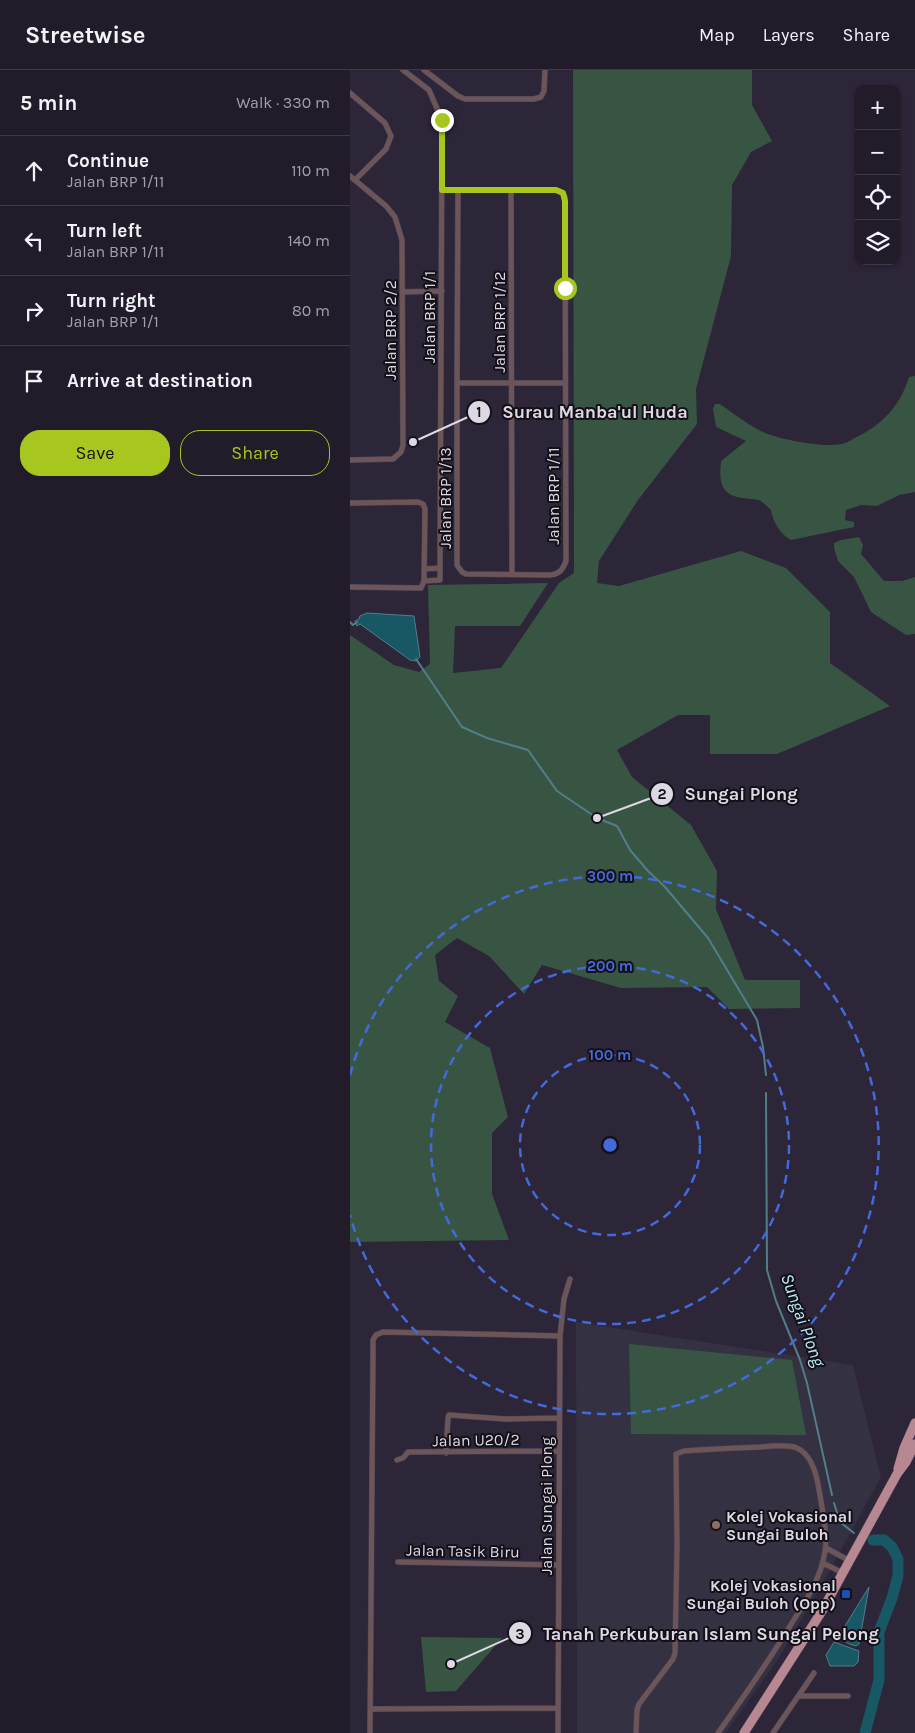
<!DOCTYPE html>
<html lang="en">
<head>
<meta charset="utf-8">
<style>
	:root { --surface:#221c2a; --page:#2a2532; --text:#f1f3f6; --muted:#a2a1a8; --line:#3f3a47; --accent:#a7c71e }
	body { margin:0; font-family:Karla,sans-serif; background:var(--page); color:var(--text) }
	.controls { position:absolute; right:15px; top:15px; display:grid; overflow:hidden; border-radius:10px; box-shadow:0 1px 4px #0004 }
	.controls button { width:45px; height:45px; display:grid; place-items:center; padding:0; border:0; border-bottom:1px solid var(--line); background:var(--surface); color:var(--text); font:25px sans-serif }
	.stop { position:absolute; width:15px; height:15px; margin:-11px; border:4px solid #a7c71e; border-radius:50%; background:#fff }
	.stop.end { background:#a7c71e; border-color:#fff; box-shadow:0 1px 5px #0008 }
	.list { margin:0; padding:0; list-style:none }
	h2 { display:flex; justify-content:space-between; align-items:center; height:65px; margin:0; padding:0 20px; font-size:21px }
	h2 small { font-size:16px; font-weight:400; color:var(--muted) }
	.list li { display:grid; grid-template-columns:32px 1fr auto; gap:15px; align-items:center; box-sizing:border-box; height:70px; padding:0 20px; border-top:1px solid var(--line) }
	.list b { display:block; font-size:19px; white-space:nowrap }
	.list p { margin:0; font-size:16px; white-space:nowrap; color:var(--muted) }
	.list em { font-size:16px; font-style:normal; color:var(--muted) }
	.actions { display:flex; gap:10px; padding:15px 20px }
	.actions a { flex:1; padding:11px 0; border:1px solid var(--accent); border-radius:20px; text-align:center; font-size:18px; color:var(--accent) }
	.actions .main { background:var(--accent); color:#111 }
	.icon { flex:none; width:28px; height:28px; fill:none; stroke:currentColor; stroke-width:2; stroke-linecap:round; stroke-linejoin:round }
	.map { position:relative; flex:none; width:565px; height:1663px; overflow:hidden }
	header { display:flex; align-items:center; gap:30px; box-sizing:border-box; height:70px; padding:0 25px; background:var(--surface); border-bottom:1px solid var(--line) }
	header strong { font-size:24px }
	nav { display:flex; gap:28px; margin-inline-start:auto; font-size:18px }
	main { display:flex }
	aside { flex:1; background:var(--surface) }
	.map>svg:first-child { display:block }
	.education { fill:#343142 }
	.green { fill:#385543 }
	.water { fill:#175864; stroke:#527e8a }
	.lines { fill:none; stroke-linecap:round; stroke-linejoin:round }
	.stream { stroke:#527e8a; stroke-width:2 }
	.river { stroke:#175864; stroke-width:11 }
	.minor-casing { stroke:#494254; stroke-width:6 }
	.trunk-casing { stroke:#494254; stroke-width:10 }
	.minor { stroke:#6b5559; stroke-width:5 }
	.trunk { stroke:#b88892; stroke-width:9 }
	.route { stroke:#a7c71e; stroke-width:6 }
	.ring { fill:none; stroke:#436ada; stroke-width:2.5; stroke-dasharray:9 6 }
	.education-dot { fill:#8d6e63; stroke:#141018; stroke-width:2 }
	.transit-dot { fill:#1a4fb4; stroke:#141018; stroke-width:2 }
	.labels { text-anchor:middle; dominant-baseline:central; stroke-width:4; stroke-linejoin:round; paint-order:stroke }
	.street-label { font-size:16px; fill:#ddd8e4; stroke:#141018 }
	.poi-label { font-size:16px; font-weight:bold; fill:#ddd8e4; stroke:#141018; text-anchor:start }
	.water-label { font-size:18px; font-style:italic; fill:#b7edf9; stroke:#141018 }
	.centre { fill:#436ada; stroke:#141018; stroke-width:2.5 }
	.ring-label { font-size:15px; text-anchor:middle; font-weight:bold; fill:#436ada; stroke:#141018; stroke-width:4; stroke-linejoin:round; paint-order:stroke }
	.leader { fill:none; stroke:#ddd8e4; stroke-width:2 }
	.callout-dot { fill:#ddd8e4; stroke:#141018; stroke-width:2 }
	.mark-label { font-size:15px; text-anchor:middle; font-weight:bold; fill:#111 }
	.callout-label { font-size:18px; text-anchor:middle; font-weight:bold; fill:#ddd8e4; stroke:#141018; stroke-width:4; stroke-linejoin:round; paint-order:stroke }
</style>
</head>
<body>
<header>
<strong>Streetwise</strong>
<nav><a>Map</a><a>Layers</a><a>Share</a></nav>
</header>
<main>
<aside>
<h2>5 min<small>Walk · 330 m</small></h2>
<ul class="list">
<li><svg class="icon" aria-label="ahead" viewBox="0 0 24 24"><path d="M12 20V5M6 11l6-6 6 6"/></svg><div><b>Continue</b><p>Jalan BRP 1/11</p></div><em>110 m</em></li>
<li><svg class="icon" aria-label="left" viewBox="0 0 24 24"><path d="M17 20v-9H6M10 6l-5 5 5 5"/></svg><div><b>Turn left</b><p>Jalan BRP 1/11</p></div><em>140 m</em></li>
<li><svg class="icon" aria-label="right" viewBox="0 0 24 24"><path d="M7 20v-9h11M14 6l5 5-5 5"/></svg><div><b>Turn right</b><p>Jalan BRP 1/1</p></div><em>80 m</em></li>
<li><svg class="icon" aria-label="arrive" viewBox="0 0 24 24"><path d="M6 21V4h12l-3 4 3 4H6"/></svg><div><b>Arrive at destination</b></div></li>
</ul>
<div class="actions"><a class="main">Save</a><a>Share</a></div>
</aside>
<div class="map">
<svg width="565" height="1663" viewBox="0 0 565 1663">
	<rect width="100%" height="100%" fill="#2d2538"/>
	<!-- education -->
	<path class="education" d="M226 1252 503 1295 531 1407 479 1502 430 1586 376 1663H227Z"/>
	<!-- green -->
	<path class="green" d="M223 0H402V35L422 71 401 82 382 115 381 186 346 319 347 354 288 430 249 491 247 513 269 516 391 481 436 498 480 542V593L540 636 427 684H360V645H328L267 680 282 707 341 755 367 801 366 839 395 910H450V938L379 939 357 917 271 918 192 895 174 924 139 886 107 868 85 885 89 911 108 926 95 952 140 978 158 1047 142 1063V1124L159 1170 0 1172V565L44 595 69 602 80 594 78 515 198 513 170 556H105L103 603 151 598 209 513 224 503Z
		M565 306V422L549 425 527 436 511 435 496 440 495 450 504 452V457L441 470C430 464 423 452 421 440 418 437 413 432 409 430 404 429 398 429 393 428 370 425 369 411 371 391L396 371 366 357 363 339 365 334H370C384 344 400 356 415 363 433 370 477 379 495 373 499 372 504 368 509 366 534 353 551 334 559 307Z
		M509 467 513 475 511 484 534 511H552L565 507V564L556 565 521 542 504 507 488 491 484 478V473L491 470Z
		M279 1274 442 1290 456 1365 281 1364Z
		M71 1567 152 1568 106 1621 76 1622Z"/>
	<!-- water -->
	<path class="water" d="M17 543 64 546 70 587 66 591 60 590 10 554 7 556 5 551 9 549 10 546Z
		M519 1517 509 1574 506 1576C500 1575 491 1571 490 1564Z
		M484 1572 509 1581 508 1592 504 1596H480L476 1585Z"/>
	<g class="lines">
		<!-- stream -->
		<path class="stream" d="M0 552 3 555 7 552
			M66 589 112 657 137 668 178 680 207 721 247 748 267 756 280 780 298 801 315 817 358 868 407 950 413 977 416 1005
			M416 1023 417 1200 426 1231 450 1290 457 1313 482 1425
			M484 1433 490 1452 504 1463"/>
		<!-- river -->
		<path class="river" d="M515 1663 529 1610V1562L542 1528 548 1506V1489L542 1477 534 1470H523"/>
		<defs>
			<path id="minor" d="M53 0 79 20 92 50 90 510 74 511
				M74 0 108 26 115 29H184L191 27 194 21 195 0
				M0 23 35 53 41 66 36 79 5 110
				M0 106 36 136 45 147 52 170 53 375 51 382 43 389 0 390
				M93 120H206L213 123 215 127 216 491C213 499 210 504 200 505L116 504 112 502 107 495V313L108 120
				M161 120 162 504
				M52 222 92 221
				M107 313H215
				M0 433 68 432 73 434 75 439 74 511 71 518 0 517
				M74 499 90 498
				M96 1383 98 1348 99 1345 155 1349 209 1348
				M47 1390 53 1388 58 1382 209 1381
				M476 1478 500 1491
				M48 1492 208 1495
				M473 1493 493 1503
				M449 1626H498
				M21 1639 208 1638
				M20 1663 23 1282V1270L26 1265 33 1262 210 1266
				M208 1663 210 1266 214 1229 220 1209
				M286 1663 287 1640 289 1634 323 1589 325 1583 327 1475 326 1384 334 1381C359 1379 384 1378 410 1377 421 1376 437 1374 447 1378 462 1385 467 1406 469 1420 472 1436 478 1466 475 1481 471 1509 455 1532 440 1556 418 1592 393 1628 368 1663
				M423 1663 464 1603"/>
			<path id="trunk" d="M548 1399 554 1378 565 1353
				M394 1663 472 1541 547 1404 556 1392 565 1374"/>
		</defs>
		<!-- minor casing -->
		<use href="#minor" class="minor-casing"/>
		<!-- trunk casing -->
		<use href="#trunk" class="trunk-casing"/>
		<!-- minor -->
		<use href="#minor" class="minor"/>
		<!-- trunk -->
		<use href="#trunk" class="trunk"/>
	</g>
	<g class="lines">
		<!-- route -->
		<path class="route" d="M92 50V120H206L213 123 215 131V218"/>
	</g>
	<!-- distance rings -->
	<g class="ring">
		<circle cx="260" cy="1075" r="90"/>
		<circle cx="260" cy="1075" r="179"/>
		<path d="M0 1005A269 269 0 1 1 0 1145"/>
	</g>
	<!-- markers -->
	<circle class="education-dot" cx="366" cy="1455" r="5"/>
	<rect class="transit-dot" x="491" y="1519" width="10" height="10" rx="2.5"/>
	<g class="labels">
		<!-- street labels -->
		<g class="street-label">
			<text transform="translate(79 247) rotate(-90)">Jalan BRP 1/1</text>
			<text transform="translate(149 252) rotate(-90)">Jalan BRP 1/12</text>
			<text transform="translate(40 260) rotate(-90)">Jalan BRP 2/2</text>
			<text transform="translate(203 426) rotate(-90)">Jalan BRP 1/11</text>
			<text transform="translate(95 428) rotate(-90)">Jalan BRP 1/13</text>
			<text transform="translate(126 1370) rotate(-1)">Jalan U20/2</text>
			<text transform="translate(196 1436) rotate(-90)">Jalan Sungai Plong</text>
			<text transform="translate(113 1481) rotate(1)">Jalan Tasik Biru</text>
		</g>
		<!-- poi labels -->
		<g class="poi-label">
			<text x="376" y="1446">Kolej Vokasional<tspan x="376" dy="18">Sungai Buloh</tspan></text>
			<text x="486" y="1515" text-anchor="end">Kolej Vokasional<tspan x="486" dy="18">Sungai Buloh (Opp)</tspan></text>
		</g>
		<!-- water labels -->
		<g class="water-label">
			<text transform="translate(453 1250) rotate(70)">Sungai Plong</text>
		</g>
	</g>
	<circle cx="260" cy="1075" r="8" class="centre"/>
	<g class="ring-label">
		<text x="260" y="811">300 m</text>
		<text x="260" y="901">200 m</text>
		<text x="260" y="990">100 m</text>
	</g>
	<!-- callouts -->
	<path class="leader" d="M63 372L129 342M247 748L312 724M101 1594L170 1563"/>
	<g class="callout-dot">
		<circle cx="63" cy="372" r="5"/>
		<circle cx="247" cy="748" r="5"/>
		<circle cx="101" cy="1594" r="5"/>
		<circle cx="129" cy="342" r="12"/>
		<circle cx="312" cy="724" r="12"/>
		<circle cx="170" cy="1563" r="12"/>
	</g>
	<g class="mark-label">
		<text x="129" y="347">1</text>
		<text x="312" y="729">2</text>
		<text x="170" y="1569">3</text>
	</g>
	<g class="callout-label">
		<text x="245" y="348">Surau Manba'ul Huda</text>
		<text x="391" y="730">Sungai Plong</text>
		<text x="361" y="1570">Tanah Perkuburan Islam Sungai Pelong</text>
	</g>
</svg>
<div class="controls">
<button>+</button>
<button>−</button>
<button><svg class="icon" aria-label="locate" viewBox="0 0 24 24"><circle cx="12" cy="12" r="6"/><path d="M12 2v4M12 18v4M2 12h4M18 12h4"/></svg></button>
<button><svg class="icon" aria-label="layers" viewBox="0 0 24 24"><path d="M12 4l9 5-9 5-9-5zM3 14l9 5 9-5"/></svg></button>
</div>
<div class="stop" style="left:215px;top:218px"></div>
<div class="stop end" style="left:92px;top:50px"></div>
</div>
</main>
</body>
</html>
